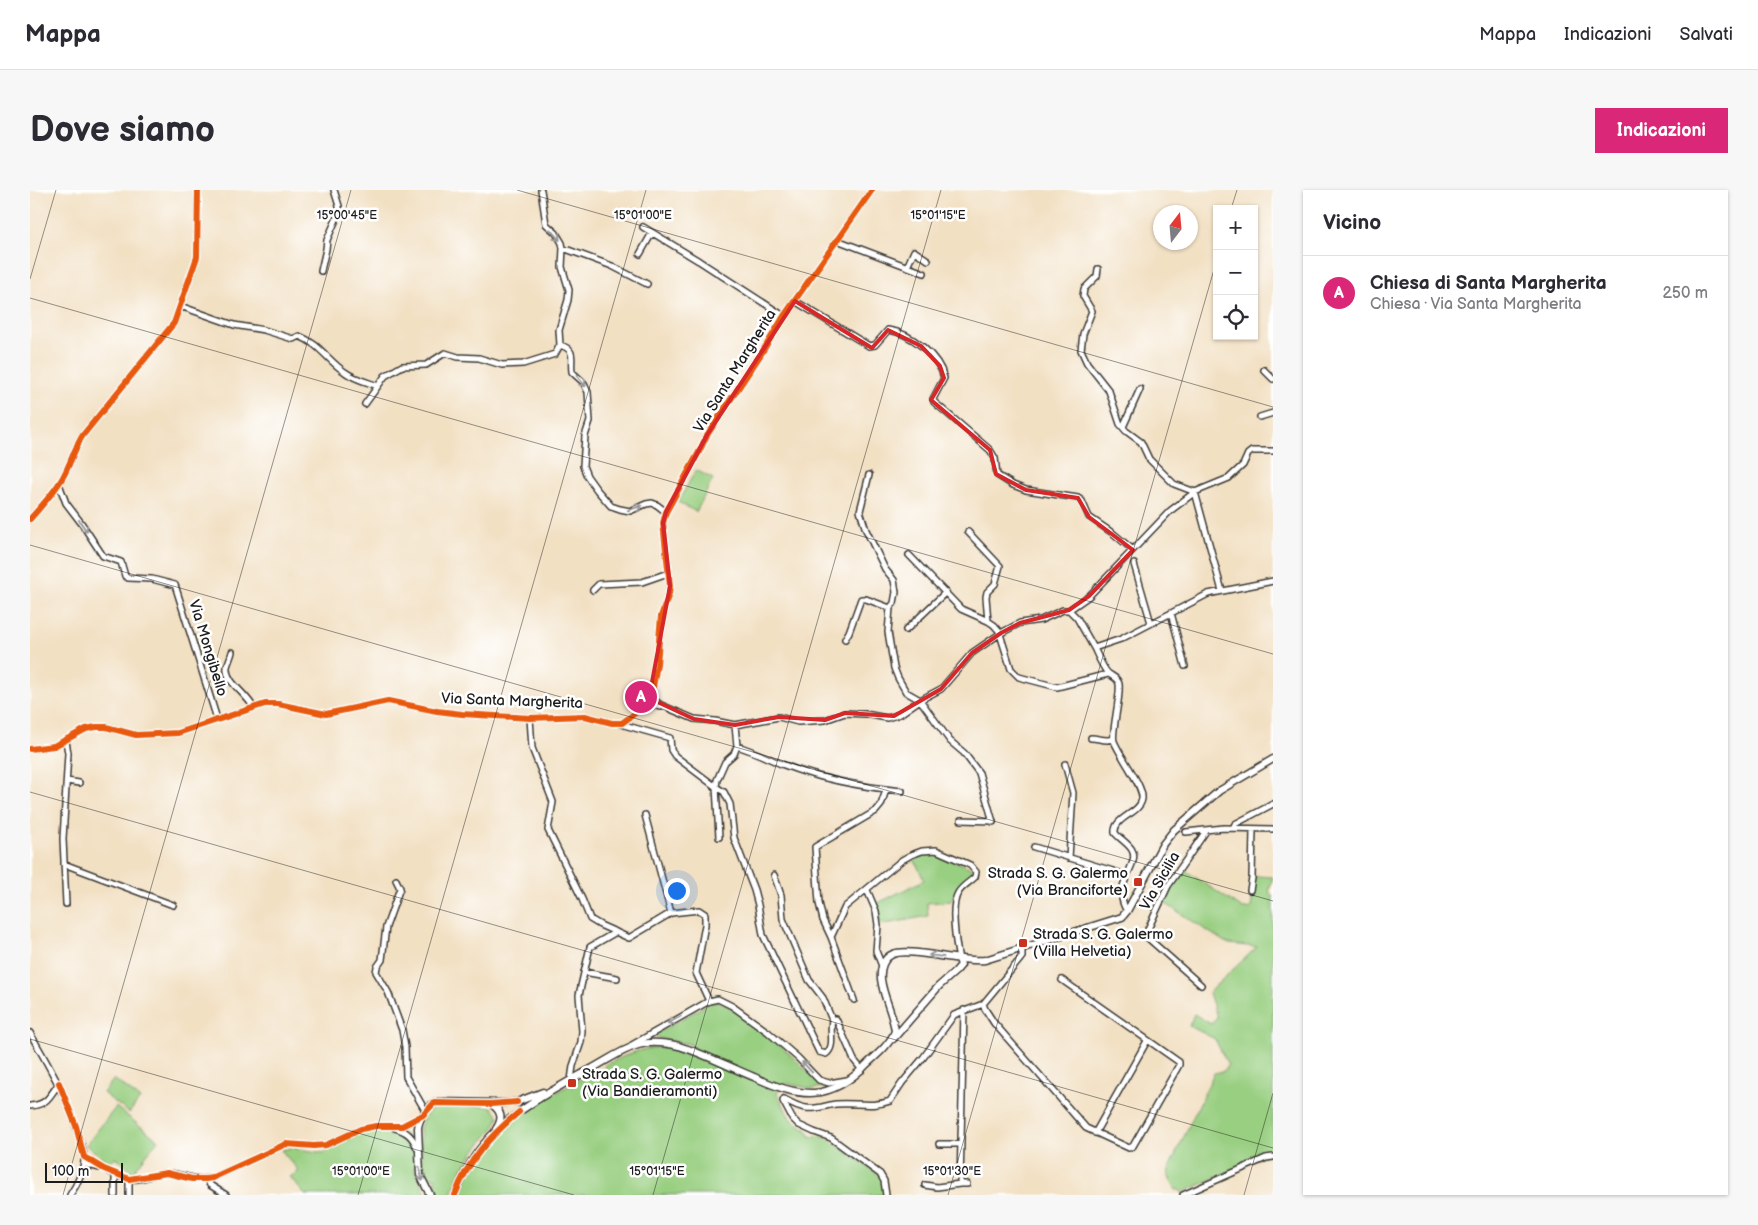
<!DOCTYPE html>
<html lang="it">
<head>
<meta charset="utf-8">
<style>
	:root { --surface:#fff; --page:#f7f7f7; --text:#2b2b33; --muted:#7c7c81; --line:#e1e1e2; --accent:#db2777 }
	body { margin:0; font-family:"Balsamiq Sans",sans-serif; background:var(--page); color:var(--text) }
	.controls { position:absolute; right:15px; top:15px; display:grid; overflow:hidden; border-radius:0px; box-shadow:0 1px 4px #0004 }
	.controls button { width:45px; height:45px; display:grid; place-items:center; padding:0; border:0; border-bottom:1px solid var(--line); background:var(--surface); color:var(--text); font:25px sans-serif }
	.compass { position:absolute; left:1123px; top:15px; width:45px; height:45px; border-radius:50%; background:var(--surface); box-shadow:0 1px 4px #0004; rotate:16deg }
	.scale { position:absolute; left:15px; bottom:12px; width:78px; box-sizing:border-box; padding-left:5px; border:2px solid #1c1c1c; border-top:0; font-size:14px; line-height:18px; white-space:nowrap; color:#1c1c1c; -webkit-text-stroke:4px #fff; paint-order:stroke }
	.you { position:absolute; left:646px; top:700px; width:18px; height:18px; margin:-12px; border:4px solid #fff; border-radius:50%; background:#1a73e8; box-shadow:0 0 0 8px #1a73e833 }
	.badge { display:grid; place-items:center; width:32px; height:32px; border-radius:50%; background:var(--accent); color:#fff; font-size:16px; font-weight:700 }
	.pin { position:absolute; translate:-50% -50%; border:2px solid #fff; box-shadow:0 1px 5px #0006 }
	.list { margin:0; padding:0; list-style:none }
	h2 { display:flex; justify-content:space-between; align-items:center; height:65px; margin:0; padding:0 20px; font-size:21px }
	h2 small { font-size:16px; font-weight:400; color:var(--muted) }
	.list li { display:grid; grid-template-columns:32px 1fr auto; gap:15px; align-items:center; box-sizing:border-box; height:75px; padding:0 20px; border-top:1px solid var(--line) }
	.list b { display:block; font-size:19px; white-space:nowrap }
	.list p { margin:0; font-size:16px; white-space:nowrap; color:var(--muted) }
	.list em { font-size:16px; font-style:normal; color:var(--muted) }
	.icon { flex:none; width:28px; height:28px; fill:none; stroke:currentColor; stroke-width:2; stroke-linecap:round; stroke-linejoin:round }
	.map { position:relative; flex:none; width:1243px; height:1005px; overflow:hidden; border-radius:0px }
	header { display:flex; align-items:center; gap:30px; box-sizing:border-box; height:70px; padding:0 25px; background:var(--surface); border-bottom:1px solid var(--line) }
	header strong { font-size:24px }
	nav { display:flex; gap:28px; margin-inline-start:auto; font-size:18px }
	.intro { display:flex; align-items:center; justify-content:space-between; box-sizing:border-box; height:120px; padding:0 30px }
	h1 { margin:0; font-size:35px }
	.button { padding:12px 22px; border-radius:0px; background:var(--accent); color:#fff; font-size:18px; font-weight:700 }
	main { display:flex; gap:30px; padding:0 30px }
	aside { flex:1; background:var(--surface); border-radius:0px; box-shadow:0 1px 4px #0004 }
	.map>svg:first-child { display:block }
	.green { fill:#99cf81; stroke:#5a764e }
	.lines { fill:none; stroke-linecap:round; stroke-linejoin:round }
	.minor-casing { stroke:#3c3935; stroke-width:8 }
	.major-casing { stroke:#3c3935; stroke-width:9 }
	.minor { stroke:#fff; stroke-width:5 }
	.major { stroke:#fff; stroke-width:6 }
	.cycleway-casing { stroke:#fff; stroke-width:9 }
	.cycleway { stroke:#e8590c; stroke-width:6 }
	.oneway { stroke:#999 }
	.marked { fill:none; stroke:#d62828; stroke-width:4; stroke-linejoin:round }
	.ticks { fill:none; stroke:#1c1c1c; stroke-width:1; stroke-opacity:0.45 }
	.poi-dot { fill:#c8321e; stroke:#fff; stroke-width:2 }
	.labels { text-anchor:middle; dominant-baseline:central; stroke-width:5; stroke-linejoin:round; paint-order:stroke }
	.street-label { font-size:15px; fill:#1c1c1c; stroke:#fff }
	.poi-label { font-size:15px; fill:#1c1c1c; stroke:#fff; text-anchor:start }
	.ticks-label { font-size:12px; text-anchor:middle; fill:#1c1c1c; stroke:#fff; stroke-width:5; stroke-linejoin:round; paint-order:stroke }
</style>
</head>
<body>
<header>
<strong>Mappa</strong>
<nav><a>Mappa</a><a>Indicazioni</a><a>Salvati</a></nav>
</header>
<div class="intro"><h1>Dove siamo</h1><a class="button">Indicazioni</a></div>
<main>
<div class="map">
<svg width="1243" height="1005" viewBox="0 0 1243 1005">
	<rect width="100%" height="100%" fill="#fff"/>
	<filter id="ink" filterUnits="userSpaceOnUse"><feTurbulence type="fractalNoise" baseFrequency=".02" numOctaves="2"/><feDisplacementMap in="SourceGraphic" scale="10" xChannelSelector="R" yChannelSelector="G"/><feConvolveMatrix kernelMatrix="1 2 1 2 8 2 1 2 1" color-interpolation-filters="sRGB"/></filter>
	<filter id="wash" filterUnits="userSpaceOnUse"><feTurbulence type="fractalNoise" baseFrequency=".0096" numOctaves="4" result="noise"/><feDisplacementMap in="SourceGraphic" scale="20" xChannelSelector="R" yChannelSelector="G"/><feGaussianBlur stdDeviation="1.12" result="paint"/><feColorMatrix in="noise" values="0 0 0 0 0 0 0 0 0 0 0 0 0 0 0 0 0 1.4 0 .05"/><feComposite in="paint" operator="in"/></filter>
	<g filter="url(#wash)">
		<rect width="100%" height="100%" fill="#f2e0c3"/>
		<!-- green -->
		<path class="green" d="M666 280 683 289 666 322 648 312Z
			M905 662 939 677 944 682V685L928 699 921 711 897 713 898 726 851 735 846 714 894 690 883 667 891 664Z
			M1153 679 1213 719 1221 718 1225 686 1243 687 1239 701 1241 705 1243 706V964L1233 966 1152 1003 1150 1000H1146L1138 985 1140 976 1184 883 1194 881 1198 875 1185 849 1159 836 1164 824 1181 834 1187 827 1179 803 1181 800 1227 757 1199 754 1193 751 1133 712 1139 699Z
			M688 811C716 825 740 846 763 867 776 879 782 890 799 896L782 899 756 893 747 903 760 928 778 941 780 946 784 947 787 945 797 948 851 986 854 1005H428C445 967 466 944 498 919L501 920 504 915 565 881H572L574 876C605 860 627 850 661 864L663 858 660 854 631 849 624 845 679 813Z
			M84 889 110 909 99 923 73 903Z
			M408 915 459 916 462 917 469 927C465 941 449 953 441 966 433 978 427 991 421 1005H403L401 1001 406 999 405 987H393L390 938C392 929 400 918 408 915Z
			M86 917 128 950 103 982 85 967 80 973 56 955Z
			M341 941C374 940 385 941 387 977L384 978V981L387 982 385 985H388L396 1004 395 1005H275L260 987 269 981 251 960 261 958 294 963C306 953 326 944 341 941Z"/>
	</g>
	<g filter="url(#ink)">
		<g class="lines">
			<defs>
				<path id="minor" d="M511 0 516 34 526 43 532 53 533 58 532 77 539 100 538 110 529 140 530 155C547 160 540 169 542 182L553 192 558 202 560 231 555 246 553 276 557 286 567 300 581 316 590 319 600 321 616 314 622 313 627 315 636 322
					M613 37 669 71 754 126
					M807 50 894 83
					M533 58 582 76 617 94
					M610 64 622 43
					M877 77 884 61 898 70
					M1068 79 1067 86 1054 99 1053 106 1062 121 1053 144 1051 160 1057 173 1079 201 1090 234 1096 241 1111 252 1119 269 1144 294 1165 302 1192 401
					M291 81 296 59 297 50 309 23V16L304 0
					M765 111 839 156 845 155 858 140C881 143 909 166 914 188L903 209 904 212 960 260 965 268 967 285 983 295 996 300 1048 308 1052 311 1059 327 1084 344 1103 360
					M150 116 204 135 234 140 263 149 269 146C290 154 297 170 315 182 324 189 337 192 348 196L355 186 372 176 396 175 415 163 428 167 449 168 472 175 493 174 525 164 530 155
					M1234 180 1243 189
					M335 214 348 196
					M1230 227 1243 223
					M1093 237 1110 199
					M839 285 830 321 836 340 855 379 864 390 866 402 864 413 860 418 858 442 864 478 868 488 876 502 890 510 920 551 934 563 949 583 963 632
					M29 294 36 313 52 334 73 366 91 372 95 386 98 388 122 389 145 395 187 529
					M0 329C12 315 26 301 34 285 41 272 45 257 53 245L144 133 167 67 168 0
					M938 342 970 376 965 394 957 402 956 407 958 431
					M879 365 931 419 958 431 964 435 971 443
					M1104 374 1121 433
					M563 400 569 394 612 392 638 383
					M1039 420 1047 428 1064 458
					M1141 423 1155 476
					M876 440 916 402
					M970 444 981 479 989 487 1027 497 1078 484
					M815 449 819 442 831 409H836L860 418
					M202 462C201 467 198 472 197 477 195 492 217 504 223 517
					M624 510 631 515 664 529 685 531 705 535 749 527 768 532 795 530 815 523 835 524 857 528 870 524 890 510 911 499 942 463 971 443 990 433 1011 430 1033 420H1039L1059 406 1140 321 1165 302 1199 288 1213 275 1218 264 1222 261H1243
					M621 515 631 517
					M500 528 502 558 523 612 518 640 552 709 560 729 570 735 599 748 641 723 669 720 675 724V735L666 783 679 811
					M587 533 640 548 641 560 645 566 686 597 689 647
					M705 535 707 556 704 564 695 572 687 590 686 597 694 602 700 614 704 648 724 700 728 715 733 745 789 862 796 864C806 856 799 842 802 830L804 829H806L824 870 832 880
					M1061 548C1069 548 1076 552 1083 549
					M36 551 38 563 33 649 36 714
					M707 556C724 561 739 569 754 575 790 589 834 597 872 601
					M0 559 24 556 56 539 66 537H76L106 545 148 543 235 514H248L296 524 358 511 407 521 432 524 500 528 555 526 582 533H592L612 518 622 503 627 474 631 426 639 404 640 396 633 333 636 322 669 262 677 245 731 164 754 126 842 0
					M1035 574 1043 603 1039 668
					M37 591 49 593
					M615 625 641 723
					M931 630 963 631
					M1203 638 1205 634 1243 614
					M1156 642 1194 638 1243 639
					M1004 657 1096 685
					M34 674 143 715
					M744 685 751 705 753 729 779 790 793 808 802 830
					M366 690 370 698 356 737 352 770 347 777 346 782 358 802 372 840 375 857 376 887 396 922
					M837 700 846 721 848 735 846 761 852 776
					M1220 700 1222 688 1223 639
					M1097 721C1080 696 1111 675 1102 660 1099 654 1090 649 1085 643 1083 627 1110 624 1112 609 1114 596 1089 565 1084 551 1081 542 1091 508 1089 494 1088 488 1083 487 1079 484 1074 481 1067 464 1064 458L1091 449 1178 404 1243 391
					M801 747 815 717 872 670 881 665 892 661 906 660 940 675 946 682 945 687C940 692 932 696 928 703 920 716 926 754 929 770
					M554 782 587 788
					M1171 795 1119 749 1118 739 1138 696 1176 641
					M824 810 801 747 793 730 789 713 785 657 846 621 851 615 856 600
					M953 814 955 819 964 833 1056 938 1099 958 1103 956 1149 875V872L1032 790
					M934 820 930 994H937
					M0 843C19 876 37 907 48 944 50 951 54 959 54 966 55 978 47 995 40 1005
					M602 855 679 811 688 809 702 816 738 842 768 868 789 890 799 893 817 890
					M541 890 543 876 551 852 552 841 549 805 560 757 586 742
					M754 909C761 913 768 917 776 918 787 920 796 915 806 914 824 912 842 918 860 911L872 893 893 868 924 825 953 814 992 767V758
					M754 909 753 911 762 928 769 935 784 942 801 948 850 984 854 991 856 1005
					M0 916C17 915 20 906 29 893
					M365 938C377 941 383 947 387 958
					M1065 943 1117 851
					M909 954H930
					M54 967C70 976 89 991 108 989 119 987 129 983 139 983 155 985 166 991 182 988L256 954 284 956 296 955 331 939 346 936H372L393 925
					M54 974 70 978
					M99 989V1005
					M176 989 180 995 196 1005
					M895 995 907 997 930 994
					M85 1005V984
					M1153 1005 1236 968 1243 967"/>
				<path id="major" d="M863 849 909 796 926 781 931 775 930 772 929 770
					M461 914C472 921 473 929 466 939
					M400 1005 390 985 388 938C389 928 399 913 408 912L472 913 487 912 513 902
					M425 1005C433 984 445 963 460 947 489 917 525 899 561 879 576 871 591 860 608 855 621 851 636 853 649 856 675 864 699 877 724 887 770 908 800 913 838 873 848 864 860 854 865 841 863 823 853 807 851 789 850 779 853 768 863 764 880 757 931 773 955 770L1092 727 1097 721 1133 654 1144 640 1189 601 1243 569"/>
			</defs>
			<!-- minor casing -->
			<use href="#minor" class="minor-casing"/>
			<!-- major casing -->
			<use href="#major" class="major-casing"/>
			<!-- minor -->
			<use href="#minor" class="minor"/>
			<!-- major -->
			<use href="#major" class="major"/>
			<defs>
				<path id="cycleway" d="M0 329C12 315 26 301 34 285 41 272 45 257 53 245L144 133 167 67 168 0
					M0 559 24 556 56 539 66 537H76L106 545 148 543 235 514H248L296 524 358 511 407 521 432 524 500 528 555 526 582 533H592L612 518 622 503 627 474 631 426 639 404 640 396 633 333 636 322 669 262 677 245 731 164 754 126 842 0
					M29 893 46 936 54 967 74 979 99 989 137 983 162 989H176L182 988 256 954 284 956 296 955 331 939 346 936H372L393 925 404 913 461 914 487 912
					M425 1005C438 970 461 945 489 922"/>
			</defs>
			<!-- cycleway casing -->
			<use href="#cycleway" class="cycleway-casing"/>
			<!-- cycleway -->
			<use href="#cycleway" class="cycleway"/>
		</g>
		<!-- one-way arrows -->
		<defs><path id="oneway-shaft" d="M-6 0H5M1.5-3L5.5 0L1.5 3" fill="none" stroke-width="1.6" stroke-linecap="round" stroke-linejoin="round" transform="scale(1.25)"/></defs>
		<g class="oneway">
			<use href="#oneway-shaft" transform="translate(525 45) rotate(49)"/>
			<use href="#oneway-shaft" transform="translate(551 191) rotate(51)"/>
			<use href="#oneway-shaft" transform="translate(605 318) rotate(-18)"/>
			<use href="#oneway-shaft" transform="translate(53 336) rotate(56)"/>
			<use href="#oneway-shaft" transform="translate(906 766) rotate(-172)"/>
			<use href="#oneway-shaft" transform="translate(644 830) rotate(151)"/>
			<use href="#oneway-shaft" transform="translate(777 877) rotate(-133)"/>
			<use href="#oneway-shaft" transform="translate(391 984) rotate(77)"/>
		</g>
	</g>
	<!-- marked area -->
	<path class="marked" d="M765 111 842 158 858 140 891 156 910 176 914 188 901 210 960 260 966 284 996 300 1048 308 1059 327 1103 360 1059 406 1039 420 990 433 971 443 942 463 911 499 864 526 815 523 795 530 749 527 705 535 664 529 619 508 640 396 633 333 636 322 677 245Z"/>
	<!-- ticks -->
	<path class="ticks" d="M487 0 1243 217M1201 19 1207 0M0 89 26 0M0 108 1243 464M0 355 1243 711M0 602 1243 958M0 849 544 1005M33 1005 321 0M328 1005 616 0M623 1005 911 0M918 1005 1187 69M1214 1005 1243 903"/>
	<!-- markers -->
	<g class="poi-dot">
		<rect x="1103" y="687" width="10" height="10" rx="2.5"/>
		<rect x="988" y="748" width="10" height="10" rx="2.5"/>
		<rect x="537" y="888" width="10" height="10" rx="2.5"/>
	</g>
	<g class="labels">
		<!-- street labels -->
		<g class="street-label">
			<text transform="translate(705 181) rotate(-58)">Via Santa Margherita</text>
			<text transform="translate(178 458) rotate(73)">Via Mongibello</text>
			<text transform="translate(482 511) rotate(2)">Via Santa Margherita</text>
			<text transform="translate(1130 691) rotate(-60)">Via Sicilia</text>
		</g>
		<!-- poi labels -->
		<g class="poi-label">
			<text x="1098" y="683" text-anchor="end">Strada S. G. Galermo<tspan x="1098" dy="17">(Via Branciforte)</tspan></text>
			<text x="1003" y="744">Strada S. G. Galermo<tspan x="1003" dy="17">(Villa Helvetia)</tspan></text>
			<text x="552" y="884">Strada S. G. Galermo<tspan x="552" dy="17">(Via Bandieramonti)</tspan></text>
		</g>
	</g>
	<g class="ticks-label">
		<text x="317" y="29">15°00'45"E</text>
		<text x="613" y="29">15°01'00"E</text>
		<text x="908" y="29">15°01'15"E</text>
		<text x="331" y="985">15°01'00"E</text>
		<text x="627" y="985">15°01'15"E</text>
		<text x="922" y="985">15°01'30"E</text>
	</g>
</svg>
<div class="controls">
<button>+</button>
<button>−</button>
<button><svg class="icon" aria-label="locate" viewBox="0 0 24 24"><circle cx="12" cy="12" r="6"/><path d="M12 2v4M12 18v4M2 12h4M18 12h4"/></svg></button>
</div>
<svg class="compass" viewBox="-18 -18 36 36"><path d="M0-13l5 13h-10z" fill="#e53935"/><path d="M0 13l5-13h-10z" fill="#7c7c81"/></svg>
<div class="scale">100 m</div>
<div class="you"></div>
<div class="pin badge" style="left:611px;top:507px">A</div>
</div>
<aside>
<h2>Vicino<small></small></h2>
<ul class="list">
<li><span class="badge">A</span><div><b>Chiesa di Santa Margherita</b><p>Chiesa · Via Santa Margherita</p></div><em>250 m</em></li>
</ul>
</aside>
</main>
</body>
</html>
